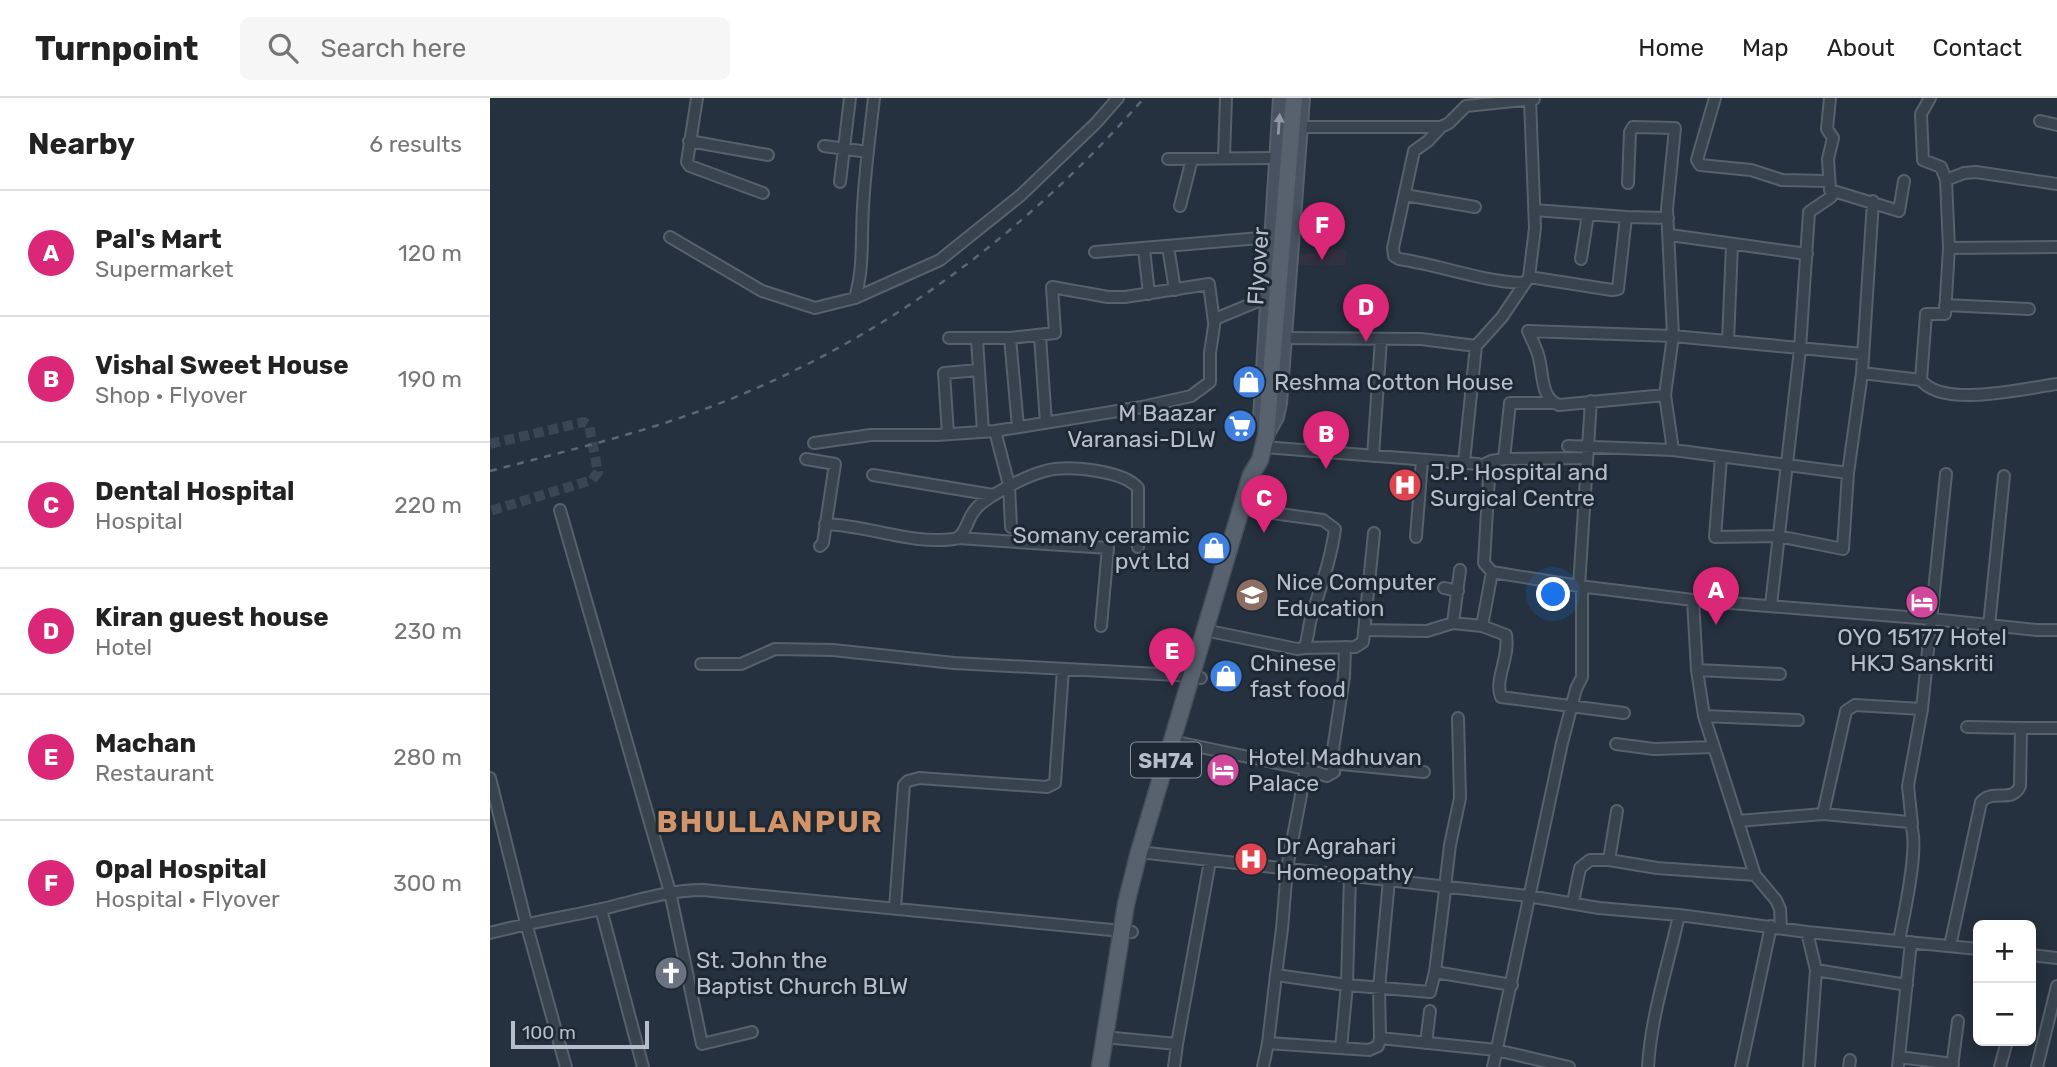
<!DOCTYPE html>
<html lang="en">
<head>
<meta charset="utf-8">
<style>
	:root { --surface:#fff; --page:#f6f6f6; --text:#222; --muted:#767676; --line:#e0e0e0; --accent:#db2777 }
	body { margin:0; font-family:Rubik,sans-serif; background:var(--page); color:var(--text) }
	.controls { position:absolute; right:21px; bottom:21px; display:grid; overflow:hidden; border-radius:10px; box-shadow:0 4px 18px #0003 }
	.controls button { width:63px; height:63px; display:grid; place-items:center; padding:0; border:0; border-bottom:2px solid var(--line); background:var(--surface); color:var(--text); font:35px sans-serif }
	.scale { position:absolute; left:21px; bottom:18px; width:138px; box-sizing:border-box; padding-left:7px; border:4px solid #b6bec9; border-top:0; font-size:19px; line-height:24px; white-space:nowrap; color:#b6bec9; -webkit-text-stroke:5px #1e2833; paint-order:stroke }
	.you { position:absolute; left:1064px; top:497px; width:24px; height:24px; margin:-18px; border:5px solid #fff; border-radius:50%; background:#1a73e8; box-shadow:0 0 0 10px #1a73e833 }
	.badge { display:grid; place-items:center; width:46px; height:46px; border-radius:50%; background:var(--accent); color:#fff; font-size:23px; font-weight:700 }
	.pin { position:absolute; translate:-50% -58px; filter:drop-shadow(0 2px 4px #0008) }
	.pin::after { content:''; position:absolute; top:37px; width:24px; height:21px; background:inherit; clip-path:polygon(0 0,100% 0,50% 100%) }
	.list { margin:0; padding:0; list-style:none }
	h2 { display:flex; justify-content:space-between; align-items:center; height:91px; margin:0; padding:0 28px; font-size:30px }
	h2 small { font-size:23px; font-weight:400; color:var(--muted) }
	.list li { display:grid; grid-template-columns:46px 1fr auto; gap:21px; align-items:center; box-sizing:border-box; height:126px; padding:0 28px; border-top:2px solid var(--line) }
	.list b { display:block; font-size:26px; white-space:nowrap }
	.list p { margin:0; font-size:23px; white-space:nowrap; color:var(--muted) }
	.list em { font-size:23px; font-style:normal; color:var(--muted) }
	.icon { flex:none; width:38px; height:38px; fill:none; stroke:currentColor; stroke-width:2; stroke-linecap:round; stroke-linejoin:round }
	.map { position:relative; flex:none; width:1567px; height:969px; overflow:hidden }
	header { display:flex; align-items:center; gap:42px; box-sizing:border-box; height:98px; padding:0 35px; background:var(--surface); border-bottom:2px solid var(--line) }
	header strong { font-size:33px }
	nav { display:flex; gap:38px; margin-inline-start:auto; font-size:24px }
	.search { width:490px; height:63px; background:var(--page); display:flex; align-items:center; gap:18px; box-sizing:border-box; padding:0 24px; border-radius:10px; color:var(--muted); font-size:26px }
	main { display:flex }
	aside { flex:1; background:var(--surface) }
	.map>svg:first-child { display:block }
	.medical { fill:#333140 }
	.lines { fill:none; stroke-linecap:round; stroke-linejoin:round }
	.street-tunnel { stroke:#3b4653; stroke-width:10; stroke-dasharray:10 5; stroke-linecap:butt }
	.street-casing { stroke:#57616c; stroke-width:14 }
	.secondary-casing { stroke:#57616c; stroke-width:18 }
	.primary-casing { stroke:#434c57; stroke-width:19 }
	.street { stroke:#39434e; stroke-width:10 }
	.secondary { stroke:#485261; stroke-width:14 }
	.primary { stroke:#58626e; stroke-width:16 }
	.rail { stroke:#5c6775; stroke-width:2.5; stroke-dasharray:7 7; stroke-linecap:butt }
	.oneway { fill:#9098a5 }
	.labels { text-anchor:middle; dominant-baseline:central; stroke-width:6; stroke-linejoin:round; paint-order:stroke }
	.shield { fill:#1e2833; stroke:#88919c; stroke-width:2 }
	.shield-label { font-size:21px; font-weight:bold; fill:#b6bec9 }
	.street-label { font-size:23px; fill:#b6bec9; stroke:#1e2833 }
	.poi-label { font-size:23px; fill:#b6bec9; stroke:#1e2833; text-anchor:start }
	.district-label { font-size:30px; font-weight:bold; letter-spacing:2px; fill:#d29468; stroke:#1e2833 }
</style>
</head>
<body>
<header>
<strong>Turnpoint</strong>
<div class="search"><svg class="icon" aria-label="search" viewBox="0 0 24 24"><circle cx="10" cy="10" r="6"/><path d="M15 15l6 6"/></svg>Search here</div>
<nav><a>Home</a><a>Map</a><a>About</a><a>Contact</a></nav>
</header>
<main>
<aside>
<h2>Nearby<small>6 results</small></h2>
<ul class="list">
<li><span class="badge">A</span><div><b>Pal's Mart</b><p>Supermarket</p></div><em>120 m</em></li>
<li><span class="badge">B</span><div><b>Vishal Sweet House</b><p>Shop · Flyover</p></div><em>190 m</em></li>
<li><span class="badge">C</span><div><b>Dental Hospital</b><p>Hospital</p></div><em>220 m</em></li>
<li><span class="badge">D</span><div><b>Kiran guest house</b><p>Hotel</p></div><em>230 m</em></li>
<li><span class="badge">E</span><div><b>Machan</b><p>Restaurant</p></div><em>280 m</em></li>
<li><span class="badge">F</span><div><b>Opal Hospital</b><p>Hospital · Flyover</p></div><em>300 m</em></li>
</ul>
</aside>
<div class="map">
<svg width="1567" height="969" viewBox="0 0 1567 969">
	<rect width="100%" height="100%" fill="#25313e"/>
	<!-- medical -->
	<path class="medical" d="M838 151 856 152V167H807V157L837 154Z"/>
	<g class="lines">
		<!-- street-tunnel -->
		<path class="street-tunnel" d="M0 346 94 324 99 327 108 374 102 382 0 413"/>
		<defs>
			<path id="street" d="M207 0 197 64 200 68 273 95
				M1225 0 1207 62 1210 67 1261 72 1292 82 1338 83
				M1340 0 1337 31 1343 40 1338 61 1340 92 1409 113 1414 83
				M1550 23 1567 27
				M810 29H951L959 25 976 8 1044 1
				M951 29 938 43 924 53 903 150 904 158 909 161C951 167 992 184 1035 185
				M199 43 278 57
				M334 48 378 54
				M734 59 736 0
				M678 61 787 60
				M1456 82 1474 75 1486 74 1567 86
				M350 84 360 0
				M1138 85 1140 34 1143 29 1185 30 1177 111 1183 238 1175 297 1183 352 1358 375 1372 275 1383 103
				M915 97 985 109
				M690 108 702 61
				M1044 112 1136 119 1178 120
				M1180 137 1317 156
				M180 139 272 193 325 210 365 200 450 162 531 97 606 25 628 0
				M678 149 685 192
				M1459 150 1567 149
				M654 151 659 196
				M605 154 782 139
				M1091 161 1098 117
				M1039 179 1122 192 1128 191 1136 119
				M365 200C374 170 371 140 373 109 375 72 380 36 384 0
				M1455 207 1539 211
				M550 238 556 325
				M459 240H520L565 235 562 189 618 199H635L719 186 724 224
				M520 240 528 329
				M794 240 931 241 986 248
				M487 241 493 334
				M1238 243 1242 147
				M1372 275 1431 282 1436 216H1455L1459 150 1456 82 1451 69 1433 62 1431 16 1440 0
				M1431 282C1453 311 1535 290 1567 286
				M1175 297 1069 307C1051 301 1053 276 1049 260 1047 251 1042 242 1038 233L1183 238 1373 256
				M505 333 519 387 521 429
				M458 336 454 275 489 272
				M324 345 381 337H447L505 333 652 309 701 298 720 284V255L725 221 778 199
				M1078 348 1183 352
				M773 349 988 366 997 373 999 378 994 465 1002 474 1089 488 1203 502 1442 521 1546 532H1567
				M883 358 891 241
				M1231 359 1225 439 1288 438 1353 451 1358 375
				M316 361 345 366 333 445 330 448
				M1014 361 1020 305H1062
				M974 364 986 248 1012 219 1039 179 1045 130 1040 2
				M991 368 1001 363 1014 361 1097 360
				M383 377 503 397
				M70 412 180 794 212 946 262 934
				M335 426C377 427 421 447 464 441 476 439 477 420 485 412 489 406 496 402 502 398 518 388 537 378 555 373 577 367 633 372 648 390V449
				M926 439 932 362
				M468 440 618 450 611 528
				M1002 474 992 528 1016 537C1020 560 1004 581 1011 599L1134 615
				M954 490 968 493
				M1203 502 1207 572 1214 618 1265 777 1286 802 1290 811 1291 830
				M1281 507 1310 251 1319 114 1341 99
				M963 525 970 472
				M1499 528 1514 378
				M874 532 937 533 963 525 992 528
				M724 534 807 551 814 550C819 540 818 528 822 517 831 488 841 461 845 431L833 422 761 412
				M814 550 865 549 873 544 884 435
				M211 566H251L285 551 343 552 464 565 687 577 711 580
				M1207 572 1290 576
				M1214 618 1308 622
				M1477 629 1531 630
				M691 645 816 671 837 678 844 674 841 665 934 674
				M1126 646 1164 651 1224 649
				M841 665 854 579 855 549
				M816 671 797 770 792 831 786 877 857 887 940 894 945 874 1022 887
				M0 680 36 825 76 969
				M1333 716 1419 724C1432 740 1413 820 1409 843
				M1248 723 1333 716 1356 613 1365 607 1432 611 1456 376
				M1422 726 1418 688 1432 611
				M649 754 1038 798 1109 810 1189 817 1317 834 1488 851
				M1119 762 1127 713
				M955 789 960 747 970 700 968 620
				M1083 804 1090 770 1100 762H1119L1167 770 1265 777
				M405 810 414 687 418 683 429 680 557 689 565 685 573 571
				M111 811 153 969
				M1317 834 1326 872 1319 969
				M0 835C37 825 74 819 112 811 146 803 178 792 213 792L642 834
				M1460 848 1491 704C1503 690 1522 706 1530 688L1531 630H1567
				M1541 857 1567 860
				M1326 872 1417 887
				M945 874 955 792
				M624 940 687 946 684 969
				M890 940 1006 952 1079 969
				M778 945 786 877
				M936 945 940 913
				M687 946 720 763
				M851 950 857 887 860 777
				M1409 959 1463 966
				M773 969 778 945 879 952 888 948 890 940 889 890 899 782
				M1003 969 1072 645 1086 591 1092 579V491L1089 488 1101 303
				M1158 969C1161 917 1178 868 1189 817
				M1251 969 1281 828
				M1359 969 1360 962
				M1408 969 1421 844
				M1462 969 1468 923
				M1510 969 1517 943
				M1547 969 1567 888"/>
			<path id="secondary" d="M771 320 791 0
				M776 337 786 319 789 305 812 0"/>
			<path id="primary" d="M610 969 636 806 649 754 761 377 770 362 776 338 804 0"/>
		</defs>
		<!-- street casing -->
		<use href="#street" class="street-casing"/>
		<!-- secondary casing -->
		<use href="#secondary" class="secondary-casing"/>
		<!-- primary casing -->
		<use href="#primary" class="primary-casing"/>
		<!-- street -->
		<use href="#street" class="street"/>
		<!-- secondary -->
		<use href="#secondary" class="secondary"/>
		<!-- primary -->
		<use href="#primary" class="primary"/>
		<!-- rail -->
		<path class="rail" d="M0 373C68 355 137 339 204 315 380 252 532 140 654 0"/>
	</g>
	<!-- one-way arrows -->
	<defs><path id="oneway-solid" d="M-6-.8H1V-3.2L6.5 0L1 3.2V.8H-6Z" transform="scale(1.75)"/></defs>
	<use class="oneway" href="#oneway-solid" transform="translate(789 26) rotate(-86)"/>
	<!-- icons -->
	<defs>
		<symbol id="shop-disc" viewBox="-11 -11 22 22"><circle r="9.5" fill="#3f7fe0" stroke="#1e2833"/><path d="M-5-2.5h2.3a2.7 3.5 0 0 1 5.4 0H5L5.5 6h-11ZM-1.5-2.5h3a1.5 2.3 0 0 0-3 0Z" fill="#fff"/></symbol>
		<symbol id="supermarket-disc" viewBox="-11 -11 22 22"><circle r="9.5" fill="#3f7fe0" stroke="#1e2833"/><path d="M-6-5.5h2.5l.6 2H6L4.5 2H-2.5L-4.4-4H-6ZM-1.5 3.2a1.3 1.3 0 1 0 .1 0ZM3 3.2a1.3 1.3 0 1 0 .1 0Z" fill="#fff"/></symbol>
		<symbol id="hospital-disc" viewBox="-11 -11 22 22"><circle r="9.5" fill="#e0444e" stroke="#1e2833"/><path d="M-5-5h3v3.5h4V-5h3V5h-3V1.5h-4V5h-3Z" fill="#fff"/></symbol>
		<symbol id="school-disc" viewBox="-11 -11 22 22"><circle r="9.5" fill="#8d6e63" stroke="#1e2833"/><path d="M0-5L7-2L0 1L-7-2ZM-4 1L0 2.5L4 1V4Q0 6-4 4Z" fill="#fff"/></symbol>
		<symbol id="hotel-disc" viewBox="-11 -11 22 22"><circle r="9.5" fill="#d1479c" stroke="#1e2833"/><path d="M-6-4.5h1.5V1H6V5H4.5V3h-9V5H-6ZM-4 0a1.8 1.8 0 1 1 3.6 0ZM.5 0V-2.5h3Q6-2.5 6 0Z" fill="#fff"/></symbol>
		<symbol id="church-disc" viewBox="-11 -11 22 22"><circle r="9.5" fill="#6b7280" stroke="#1e2833"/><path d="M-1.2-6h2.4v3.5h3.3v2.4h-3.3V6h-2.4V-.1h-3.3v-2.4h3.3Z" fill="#fff"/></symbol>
	</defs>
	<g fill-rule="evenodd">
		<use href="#shop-disc" x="740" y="265" width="38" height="38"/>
		<use href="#supermarket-disc" x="731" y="309" width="38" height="38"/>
		<use href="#hospital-disc" x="896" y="368" width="38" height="38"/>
		<use href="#shop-disc" x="705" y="431" width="38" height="38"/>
		<use href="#school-disc" x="743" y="478" width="38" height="38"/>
		<use href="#hotel-disc" x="1413" y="485" width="38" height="38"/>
		<use href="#shop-disc" x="717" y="559" width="38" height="38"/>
		<use href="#hotel-disc" x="714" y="653" width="38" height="38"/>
		<use href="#hospital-disc" x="742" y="742" width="38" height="38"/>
		<use href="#church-disc" x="162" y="856" width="38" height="38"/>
	</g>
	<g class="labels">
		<!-- shield labels -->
		<rect class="shield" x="641" y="644.5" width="70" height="35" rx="5"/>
		<g class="shield-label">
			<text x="676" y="662">SH74</text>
		</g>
		<!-- street labels -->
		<g class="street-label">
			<text transform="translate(768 168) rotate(-86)">Flyover</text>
		</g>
		<!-- poi labels -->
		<g class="poi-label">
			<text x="784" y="284">Reshma Cotton House</text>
			<text x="726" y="315" text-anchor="end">M Baazar<tspan x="726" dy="26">Varanasi-DLW</tspan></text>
			<text x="940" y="374">J.P. Hospital and<tspan x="940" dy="26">Surgical Centre</tspan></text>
			<text x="700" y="437" text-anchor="end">Somany ceramic<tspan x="700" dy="26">pvt Ltd</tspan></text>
			<text x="786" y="484">Nice Computer<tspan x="786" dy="26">Education</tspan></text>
			<text x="1432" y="539" text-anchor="middle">OYO 15177 Hotel<tspan x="1432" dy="26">HKJ Sanskriti</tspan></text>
			<text x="760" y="565">Chinese<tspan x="760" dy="26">fast food</tspan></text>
			<text x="758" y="659">Hotel Madhuvan<tspan x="758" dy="26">Palace</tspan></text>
			<text x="786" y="748">Dr Agrahari<tspan x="786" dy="26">Homeopathy</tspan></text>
			<text x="206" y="862">St. John the<tspan x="206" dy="26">Baptist Church BLW</tspan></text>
		</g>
		<!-- district labels -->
		<g class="district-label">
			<text x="280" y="724">BHULLANPUR</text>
		</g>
	</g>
</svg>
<div class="controls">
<button>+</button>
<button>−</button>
</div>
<div class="scale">100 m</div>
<div class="you"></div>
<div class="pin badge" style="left:1226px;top:527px">A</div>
<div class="pin badge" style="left:836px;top:371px">B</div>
<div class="pin badge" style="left:774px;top:435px">C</div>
<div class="pin badge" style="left:876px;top:244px">D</div>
<div class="pin badge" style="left:682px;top:588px">E</div>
<div class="pin badge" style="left:832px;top:162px">F</div>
</div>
</main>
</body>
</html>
